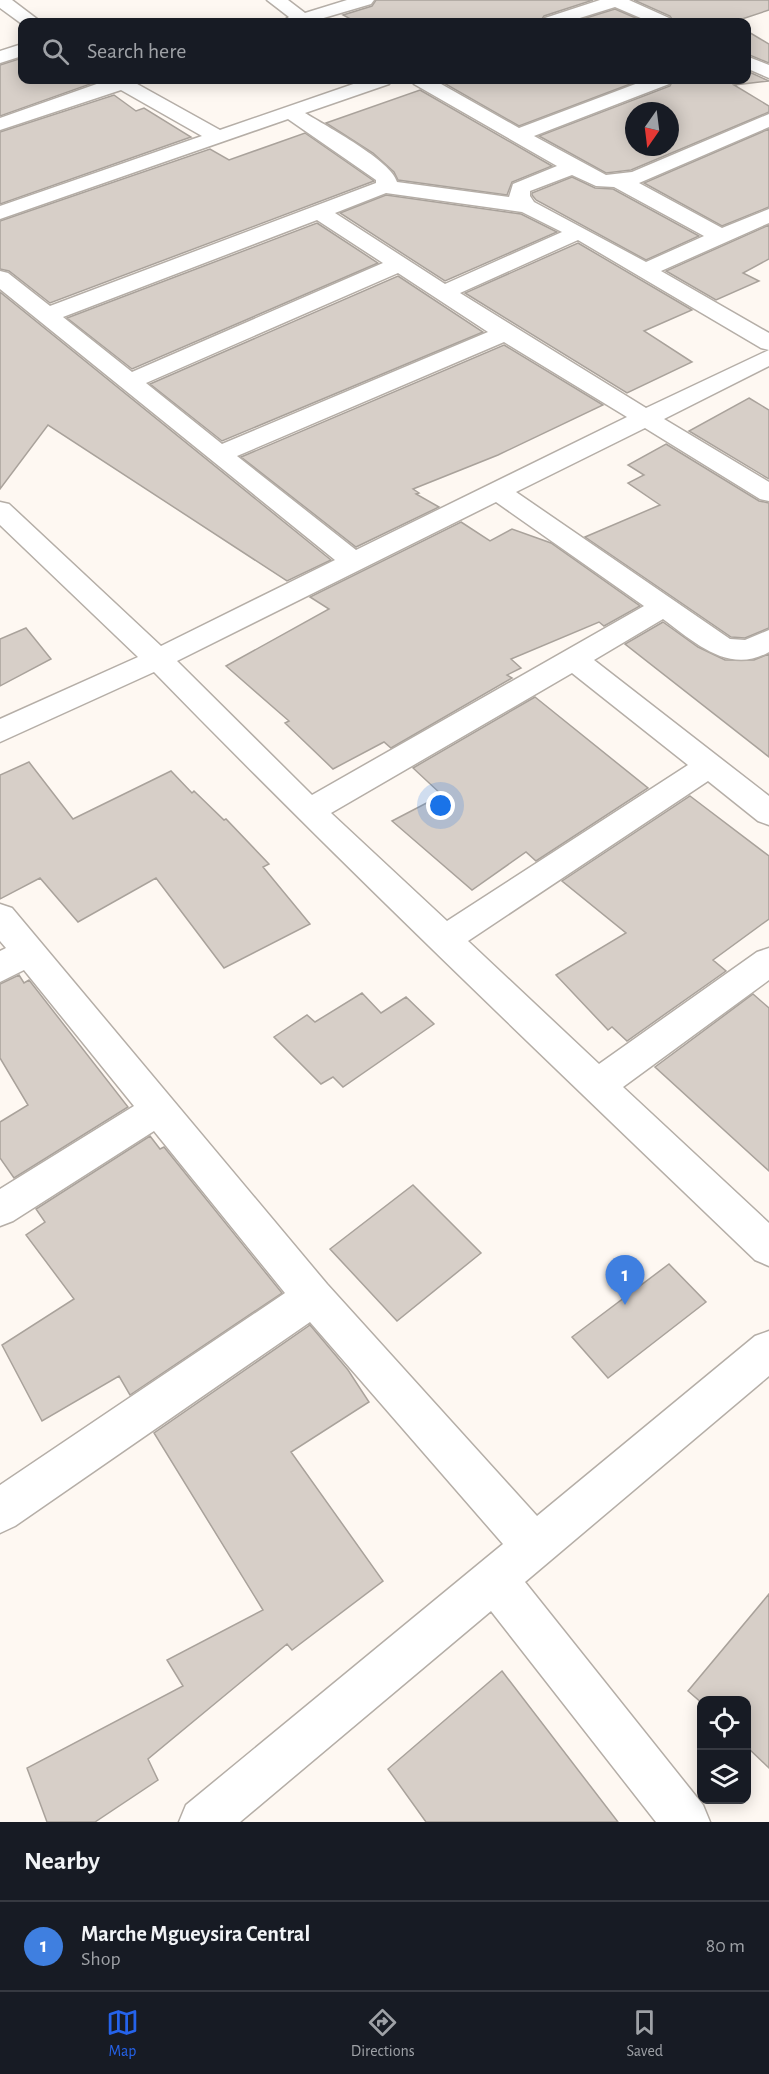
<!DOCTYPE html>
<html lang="en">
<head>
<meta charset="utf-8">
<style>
	:root { --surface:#171b24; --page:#20242c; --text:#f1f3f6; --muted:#9ea1a6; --line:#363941; --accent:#2563eb }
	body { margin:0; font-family:"Alegreya Sans",sans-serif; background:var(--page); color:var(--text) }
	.controls { position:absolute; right:18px; bottom:18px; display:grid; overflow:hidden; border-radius:12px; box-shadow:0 3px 15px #0003 }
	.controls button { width:54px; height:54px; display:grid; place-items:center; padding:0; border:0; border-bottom:2px solid var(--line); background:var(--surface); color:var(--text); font:30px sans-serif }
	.compass { position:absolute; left:625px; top:102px; width:54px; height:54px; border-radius:50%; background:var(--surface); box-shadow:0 3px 15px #0003; rotate:194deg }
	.you { position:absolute; left:441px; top:806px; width:21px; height:21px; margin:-15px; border:4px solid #fff; border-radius:50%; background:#1a73e8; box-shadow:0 0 0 9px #1a73e833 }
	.badge { display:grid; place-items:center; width:39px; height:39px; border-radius:50%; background:var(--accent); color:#fff; font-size:20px; font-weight:700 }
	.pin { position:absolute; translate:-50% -50px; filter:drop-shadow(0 2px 3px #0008) }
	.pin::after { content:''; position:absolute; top:32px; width:21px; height:18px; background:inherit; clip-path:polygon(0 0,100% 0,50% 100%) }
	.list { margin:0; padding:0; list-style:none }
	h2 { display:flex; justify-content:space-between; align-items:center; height:78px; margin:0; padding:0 24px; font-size:26px }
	h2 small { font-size:20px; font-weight:400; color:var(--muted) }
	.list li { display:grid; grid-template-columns:39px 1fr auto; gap:18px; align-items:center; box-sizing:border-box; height:90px; padding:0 24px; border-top:2px solid var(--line) }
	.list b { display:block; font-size:22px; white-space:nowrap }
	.list p { margin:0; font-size:20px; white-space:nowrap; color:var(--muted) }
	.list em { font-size:20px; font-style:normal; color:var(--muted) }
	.icon { flex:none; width:33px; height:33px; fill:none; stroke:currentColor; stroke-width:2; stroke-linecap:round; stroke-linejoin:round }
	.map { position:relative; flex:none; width:769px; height:1822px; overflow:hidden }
	.search { position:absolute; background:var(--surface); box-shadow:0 3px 15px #0003; left:18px; right:18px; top:18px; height:66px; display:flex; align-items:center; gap:15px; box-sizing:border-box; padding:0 21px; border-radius:12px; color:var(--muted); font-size:22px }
	.sheet { height:168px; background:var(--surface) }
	nav { display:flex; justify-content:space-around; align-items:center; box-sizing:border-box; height:84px; border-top:2px solid var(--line); background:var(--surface); font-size:16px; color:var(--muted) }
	nav a { display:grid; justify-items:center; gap:3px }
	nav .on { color:var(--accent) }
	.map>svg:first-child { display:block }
	.building { fill:#d7cfc8; stroke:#a9a29b; stroke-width:1.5; fill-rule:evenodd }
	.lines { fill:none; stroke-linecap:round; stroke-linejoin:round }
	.minor-casing { stroke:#b5aea7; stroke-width:3 }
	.minor { fill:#fff; fill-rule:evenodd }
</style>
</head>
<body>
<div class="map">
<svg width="769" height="1822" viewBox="0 0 769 1822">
	<rect width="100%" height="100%" fill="#fef8f2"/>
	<!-- building -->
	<path class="building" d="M376 0H593L544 16 540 22H356L343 15 372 6Z
		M634 0H769V10L733 22H674L670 16Z
		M615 9 645 22H573Z
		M747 31 769 44V63L747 54Z
		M22 58V80H92L96 82 0 116V65Z
		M747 71 769 81 734 85 769 106V112L631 170 606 173 539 136 670 86 673 80H747ZM634 111H670V147H634Z
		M448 80H641L519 126 442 82Z
		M420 90 552 166 512 182 507 195 398 180 394 172 373 153 326 123Z
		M114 95 136 111 144 108 191 137 0 204V132Z
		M769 129V207L722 226 644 183Z
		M305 133 374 181 50 303 9 271 0 269V221L210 149 229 160Z
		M572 177 595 188 613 189 699 236 646 260 536 200 532 195V193Z
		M386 195 521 214 557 232 445 281 340 213Z
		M317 223 378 263 132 369 67 318Z
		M769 225V259L743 273 759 281 716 300 666 271Z
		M578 243 692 310 644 331 692 362 627 393 465 293Z
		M398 276 483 332 222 441 150 384Z
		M0 292 331 560 287 581 48 425 0 489Z
		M504 345 603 405 498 455 413 489 419 493 416 494 439 507 356 547 241 457Z
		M749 398 769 410V479L689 431Z
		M666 444 759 501 769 503V628L745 638 731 637 585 537 660 505 628 483 644 475 628 465Z
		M461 522 490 541 512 529 551 543 640 606 604 626 599 622 511 659 521 668 507 675 512 678 391 748 384 742 333 769 285 723 289 721 226 666 329 609 310 597Z
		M663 622 698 647 725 660H754L769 654V757L625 644Z
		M26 628 51 659 0 686V639Z
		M535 697 648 788 536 861 526 852 472 890 392 821 442 795 413 768Z
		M29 762 73 819 171 771 192 793 194 791 224 820 226 819 269 864 263 867 310 924 224 968 156 878 78 922 40 878 0 899V775Z
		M690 796 769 856V919L713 960 726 971 627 1041 612 1027 608 1030 556 975 626 933 562 881Z
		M19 975 24 983 29 980 128 1107 14 1178 0 1158V1122L28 1105 0 1058V984Z
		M362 993 381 1013 406 997 434 1024 343 1087 333 1077 321 1084 274 1037 307 1015 315 1022Z
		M753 994 769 1008V1171L655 1067Z
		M150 1136 160 1149 164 1147 282 1293 130 1395 119 1376 42 1421 2 1345 74 1299 26 1235 45 1222 36 1209Z
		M413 1185 481 1253 397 1321 330 1249Z
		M669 1264 706 1302 608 1378 572 1337Z
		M310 1325 348 1370 369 1402 291 1452 383 1581 292 1650 287 1644 148 1759 158 1780 95 1822H47L27 1768 183 1686 167 1660 263 1610 154 1433Z
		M769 1594V1768L747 1747V1701H702V1703L688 1691Z
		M502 1671 618 1822H426L388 1769Z"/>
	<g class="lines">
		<defs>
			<path id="minor" d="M0 0H12L41 22 22 24 0 8Z
				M267 0H288L305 13 347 0H374L371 4 310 22H282L289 17Z
				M600 0H629L669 18 672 22H650L615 7 567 22H542L545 18Z
				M22 44V56L0 63V51Z
				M746 56 769 65V78L746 68Z
				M108 80H130L220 130 365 80H391L389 84 305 113C326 126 392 161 397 182L509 197 513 184 557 166 414 84 412 80H434L519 128 646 80H671L669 84 534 136 606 175 632 172 769 114V127L639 183 722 228 769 209V223L661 271 769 333V366L664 419 769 482V501L760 499 645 428 516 492 730 639 745 640 769 630V652C729 675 694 642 663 619L594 660 769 796V825L758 821 708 781 468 941 599 1064 757 952 769 948V980L623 1087 769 1223V1266L755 1260C553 1066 350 873 154 672L0 742V719L138 657 0 525V502L9 504 161 646 335 560 0 289V271L8 273 50 306 376 183V180L288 119 0 219V206L202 136 121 90 0 130V118ZM572 175 596 186 614 187 704 236 646 262 534 202 530 196V191ZM386 193 522 212 562 232 445 284 335 213ZM317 220 383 263 132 372 63 317ZM578 240 761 348 769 350 646 408 460 293ZM398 273 488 332 222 444 146 383ZM504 342 627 417 356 550 237 456ZM496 502 644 606 312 795 177 661ZM572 673 688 765 447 921 331 813Z
				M0 904 12 908 327 1284 537 1516 755 1336 769 1331V1376L525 1582 703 1805 710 1822H656L491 1611 240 1822H179L186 1805 503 1544 310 1322 15 1526 0 1533V1485L285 1293 154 1131 13 1221 0 1226V1189L134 1106 24 970 0 982V951L6 948 0 941Z"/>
		</defs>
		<!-- minor casing -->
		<use href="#minor" class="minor-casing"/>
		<!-- minor -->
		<use href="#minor" class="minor"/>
	</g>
</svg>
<div class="controls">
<button><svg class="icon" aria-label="locate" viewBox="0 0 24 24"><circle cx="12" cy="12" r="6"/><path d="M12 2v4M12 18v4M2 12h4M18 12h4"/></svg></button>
<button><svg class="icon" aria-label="layers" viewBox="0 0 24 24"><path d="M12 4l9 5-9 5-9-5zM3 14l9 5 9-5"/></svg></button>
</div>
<svg class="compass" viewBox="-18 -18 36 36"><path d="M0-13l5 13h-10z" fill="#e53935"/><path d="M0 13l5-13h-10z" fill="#9ea1a6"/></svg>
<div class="you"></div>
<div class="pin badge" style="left:625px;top:1305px;background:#3f7fe0">1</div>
<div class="search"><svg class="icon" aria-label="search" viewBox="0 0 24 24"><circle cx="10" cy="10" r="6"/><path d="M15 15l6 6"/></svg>Search here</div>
</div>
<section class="sheet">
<h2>Nearby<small></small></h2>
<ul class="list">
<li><span class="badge" style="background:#3f7fe0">1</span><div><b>Marche Mgueysira Central</b><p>Shop</p></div><em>80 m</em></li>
</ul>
</section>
<nav>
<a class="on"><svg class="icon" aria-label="map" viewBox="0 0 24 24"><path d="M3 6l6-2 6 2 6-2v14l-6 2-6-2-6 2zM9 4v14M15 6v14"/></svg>Map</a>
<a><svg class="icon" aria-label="directions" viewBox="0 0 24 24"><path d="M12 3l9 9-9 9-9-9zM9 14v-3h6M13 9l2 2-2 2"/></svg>Directions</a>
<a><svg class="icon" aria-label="saved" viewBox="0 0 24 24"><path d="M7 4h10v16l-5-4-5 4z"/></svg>Saved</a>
</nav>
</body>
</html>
